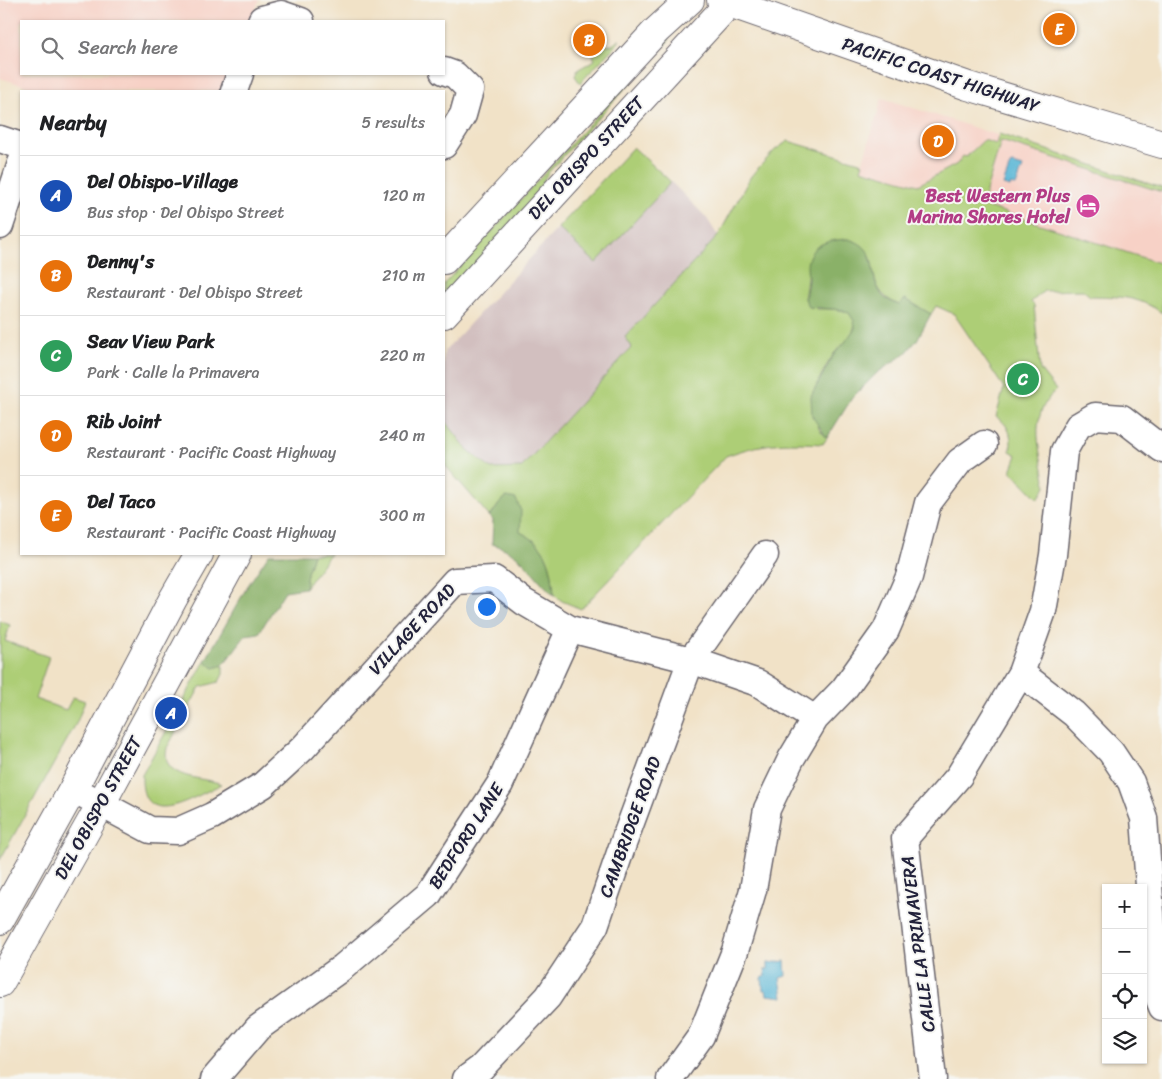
<!DOCTYPE html>
<html lang="en">
<head>
<meta charset="utf-8">
<style>
	:root { --surface:#fff; --page:#f2f2f2; --text:#202124; --muted:#757577; --line:#e0e0e0; --accent:#b45309 }
	body { margin:0; font-family:Sriracha,sans-serif; background:var(--page); color:var(--text) }
	.controls { position:absolute; right:15px; bottom:15px; display:grid; overflow:hidden; border-radius:0px; box-shadow:0 1px 4px #0004 }
	.controls button { width:45px; height:45px; display:grid; place-items:center; padding:0; border:0; border-bottom:1px solid var(--line); background:var(--surface); color:var(--text); font:25px sans-serif }
	.you { position:absolute; left:486px; top:606px; width:18px; height:18px; margin:-12px; border:4px solid #fff; border-radius:50%; background:#1a73e8; box-shadow:0 0 0 8px #1a73e833 }
	.badge { display:grid; place-items:center; width:32px; height:32px; border-radius:50%; background:var(--accent); color:#fff; font-size:16px; font-weight:700 }
	.pin { position:absolute; translate:-50% -50%; border:2px solid #fff; box-shadow:0 1px 5px #0006 }
	.list { margin:0; padding:0; list-style:none }
	h2 { display:flex; justify-content:space-between; align-items:center; height:65px; margin:0; padding:0 20px; font-size:21px }
	h2 small { font-size:16px; font-weight:400; color:var(--muted) }
	.list li { display:grid; grid-template-columns:32px 1fr auto; gap:15px; align-items:center; box-sizing:border-box; height:80px; padding:0 20px; border-top:1px solid var(--line) }
	.list b { display:block; font-size:19px; white-space:nowrap }
	.list p { margin:0; font-size:16px; white-space:nowrap; color:var(--muted) }
	.list em { font-size:16px; font-style:normal; color:var(--muted) }
	.icon { flex:none; width:28px; height:28px; fill:none; stroke:currentColor; stroke-width:2; stroke-linecap:round; stroke-linejoin:round }
	.map { position:relative; flex:none; width:1162px; height:1079px; overflow:hidden }
	.search { position:absolute; background:var(--surface); box-shadow:0 1px 4px #0004; left:20px; top:20px; width:425px; height:55px; display:flex; align-items:center; gap:12px; box-sizing:border-box; padding:0 18px; border-radius:0px; color:var(--muted); font-size:19px }
	.panel { position:absolute; background:var(--surface); box-shadow:0 1px 4px #0004; left:20px; top:90px; width:425px; height:465px; border-radius:0px }
	.map>svg:first-child { display:block }
	.built { fill:#f7d1c6 }
	.industrial { fill:#d2bfbf }
	.green { fill:#adce76; stroke:#687858 }
	.forest { fill:#8ab167; stroke:#566a51 }
	.water { fill:#57b5d5; stroke:#3c6c88 }
	.lines { fill:none; stroke-linecap:round; stroke-linejoin:round }
	.minor-casing { stroke:#6a656c; stroke-width:29 }
	.major-casing { stroke:#6a656c; stroke-width:30 }
	.highway-casing { stroke:#6a656c; stroke-width:30 }
	.minor { stroke:#fff; stroke-width:26 }
	.major { stroke:#fff; stroke-width:28 }
	.highway { stroke:#fff; stroke-width:28 }
	.labels { text-anchor:middle; dominant-baseline:central; stroke-width:4; stroke-linejoin:round; paint-order:stroke }
	.street-label { font-size:18px; fill:#22223b; stroke:#f6f6f2 }
	.hotel-label { font-size:18px; font-weight:bold; fill:#b23c85; stroke:#f6f6f2; text-anchor:end }
</style>
</head>
<body>
<div class="map">
<svg width="1162" height="1079" viewBox="0 0 1162 1079">
	<rect width="100%" height="100%" fill="#f6f6f2"/>
	<filter id="ink" filterUnits="userSpaceOnUse"><feTurbulence type="fractalNoise" baseFrequency=".02" numOctaves="2"/><feDisplacementMap in="SourceGraphic" scale="10" xChannelSelector="R" yChannelSelector="G"/><feConvolveMatrix kernelMatrix="1 2 1 2 8 2 1 2 1" color-interpolation-filters="sRGB"/></filter>
	<filter id="wash" filterUnits="userSpaceOnUse"><feTurbulence type="fractalNoise" baseFrequency=".0096" numOctaves="4" result="noise"/><feDisplacementMap in="SourceGraphic" scale="20" xChannelSelector="R" yChannelSelector="G"/><feGaussianBlur stdDeviation="1.12" result="paint"/><feColorMatrix in="noise" values="0 0 0 0 0 0 0 0 0 0 0 0 0 0 0 0 0 1.4 0 .05"/><feComposite in="paint" operator="in"/></filter>
	<g filter="url(#wash)">
		<rect width="100%" height="100%" fill="#f1e2c7"/>
		<!-- built -->
		<path class="built" d="M0 0H259L251 21H21V74H230L223 91H42L0 78Z
			M882 98 1162 188V264L981 205 999 146 984 140 957 164 918 185 861 168Z"/>
		<!-- industrial -->
		<path class="industrial" d="M671 182 706 217 718 236 625 337 633 346 521 468 491 469 467 449 444 419V352L558 228 596 262Z"/>
		<!-- green -->
		<path class="green" d="M668 37 670 39 548 173 525 211 444 300V284Z
			M620 39 618 43 580 83 575 76 577 70 595 60 593 56 599 46 612 45Z
			M999 134 1162 188V192L1001 141 982 205 1162 264V313C1136 295 1120 297 1090 296L1083 290 1044 291 1031 302 1034 305 1040 370 1056 390C1026 418 1041 451 1046 486L1038 499 1011 471 1017 455 1010 451C1013 437 1009 424 996 417L1004 388 954 314 936 306 931 314 905 299 899 305C873 293 876 280 870 255L848 239C799 243 812 261 804 298L817 309C829 309 861 307 854 328 851 340 839 346 833 355 824 368 818 383 811 396L819 429 827 438 823 444C784 442 763 442 726 456L581 609 562 601 554 595C552 566 548 544 519 532L520 520 507 497C498 502 497 510 489 516L444 464V419L467 449 491 469 521 468 632 347 625 337 718 236 751 176 775 150 788 141 863 163 861 169 918 185 957 164 963 156 966 157 984 140 996 144Z
			M633 147 671 182 596 263 558 228Z
			M313 554H330L305 588 307 573Z
			M0 621 10 625 5 641 49 657 35 699 66 710 73 697 85 701 77 722 0 860Z
			M205 661 214 668 223 665V674L219 682 200 687 167 748C159 780 205 777 222 784 194 797 140 833 142 775Z"/>
		<!-- forest -->
		<path class="forest" d="M848 239C884 248 864 278 885 298 889 301 895 303 899 305L905 299 931 314 917 340 906 353 877 373 852 398 827 438 812 416 811 396 834 354 843 345 855 328 854 321 849 313 843 310 808 307C803 296 807 291 808 280 808 273 806 266 808 260 813 242 832 240 848 239Z
			M507 497 516 499 521 511 520 532C548 545 552 566 554 595 531 575 524 553 492 544L493 520 489 516C497 510 498 502 507 497Z
			M269 554H313L307 573 305 588 285 591 259 633 246 635 223 665 214 668 205 661 247 587Z"/>
		<!-- water -->
		<path class="water" d="M1012 164 1023 167 1016 186 1011 184 1010 187 1003 185 1010 165Z
			M785 961 786 976 780 978 783 997 767 995 766 990H763L762 978 766 976 765 969H768V963Z"/>
	</g>
	<g filter="url(#ink)">
		<g class="lines">
			<defs>
				<path id="minor" d="M261 21 262 19 281 14 301 21
					M444 71 455 75 470 90 463 115 444 145
					M234 91 240 74
					M0 139 21 146
					M0 226 21 163
					M1021 673 1074 714 1111 752 1131 782 1144 818 1157 994 1162 1007
					M73 789 150 830 178 831 212 816 263 785 303 748 455 581 494 579 524 602 570 629 691 660 758 683 815 719
					M214 1079 258 1028 343 967 428 895 500 784 570 629
					M466 1079 481 1068 548 997 595 926 623 844 691 660 765 555
					M670 1079 701 1036 735 951 753 890 767 809 791 759 815 719 844 689 886 630 909 577 928 503 960 461 984 444
					M933 1079 905 838 959 776 1021 673 1043 611 1053 555 1064 451 1078 426 1095 416 1122 418 1162 449"/>
				<path id="major" d="M444 260 656 31 690 0
					M444 314 732 0
					M0 920 73 789 173 599 199 554
					M0 983 101 804 237 554"/>
				<path id="highway" d="M721 0 968 86 1162 144"/>
			</defs>
			<!-- minor casing -->
			<use href="#minor" class="minor-casing"/>
			<!-- major casing -->
			<use href="#major" class="major-casing"/>
			<!-- highway casing -->
			<use href="#highway" class="highway-casing"/>
			<!-- minor -->
			<use href="#minor" class="minor"/>
			<!-- major -->
			<use href="#major" class="major"/>
			<!-- highway -->
			<use href="#highway" class="highway"/>
		</g>
	</g>
	<!-- icons -->
	<defs>
		<symbol id="hotel-disc" viewBox="-11 -11 22 22"><circle r="9.5" fill="#d1479c" stroke="#f6f6f2"/><path d="M-6-4.5h1.5V1H6V5H4.5V3h-9V5H-6ZM-4 0a1.8 1.8 0 1 1 3.6 0ZM.5 0V-2.5h3Q6-2.5 6 0Z" fill="#fff"/></symbol>
	</defs>
	<g fill-rule="evenodd">
		<use href="#hotel-disc" x="1074" y="192" width="28" height="28"/>
	</g>
	<g class="labels">
		<!-- street labels -->
		<g class="street-label">
			<text transform="translate(941 75) rotate(18)">PACIFIC COAST HIGHWAY</text>
			<text transform="translate(586 158) rotate(-47)">DEL OBISPO STREET</text>
			<text transform="translate(412 629) rotate(-47)">VILLAGE ROAD</text>
			<text transform="translate(98 808) rotate(-61)">DEL OBISPO STREET</text>
			<text transform="translate(630 827) rotate(-70)">CAMBRIDGE ROAD</text>
			<text transform="translate(466 836) rotate(-57)">BEDFORD LANE</text>
			<text transform="translate(918 944) rotate(-97)">CALLE LA PRIMAVERA</text>
		</g>
		<!-- hotel labels -->
		<g class="hotel-label">
			<text x="1070" y="196">Best Western Plus<tspan x="1070" dy="21">Marina Shores Hotel</tspan></text>
		</g>
	</g>
</svg>
<div class="controls">
<button>+</button>
<button>−</button>
<button><svg class="icon" aria-label="locate" viewBox="0 0 24 24"><circle cx="12" cy="12" r="6"/><path d="M12 2v4M12 18v4M2 12h4M18 12h4"/></svg></button>
<button><svg class="icon" aria-label="layers" viewBox="0 0 24 24"><path d="M12 4l9 5-9 5-9-5zM3 14l9 5 9-5"/></svg></button>
</div>
<div class="you"></div>
<div class="pin badge" style="left:171px;top:713px;background:#1a4fb4">A</div>
<div class="pin badge" style="left:589px;top:40px;background:#e8710a">B</div>
<div class="pin badge" style="left:1023px;top:379px;background:#2e9e5b">C</div>
<div class="pin badge" style="left:938px;top:141px;background:#e8710a">D</div>
<div class="pin badge" style="left:1059px;top:29px;background:#e8710a">E</div>
<div class="search"><svg class="icon" aria-label="search" viewBox="0 0 24 24"><circle cx="10" cy="10" r="6"/><path d="M15 15l6 6"/></svg>Search here</div>
<section class="panel">
<h2>Nearby<small>5 results</small></h2>
<ul class="list">
<li><span class="badge" style="background:#1a4fb4">A</span><div><b>Del Obispo-Village</b><p>Bus stop · Del Obispo Street</p></div><em>120 m</em></li>
<li><span class="badge" style="background:#e8710a">B</span><div><b>Denny's</b><p>Restaurant · Del Obispo Street</p></div><em>210 m</em></li>
<li><span class="badge" style="background:#2e9e5b">C</span><div><b>Seav View Park</b><p>Park · Calle la Primavera</p></div><em>220 m</em></li>
<li><span class="badge" style="background:#e8710a">D</span><div><b>Rib Joint</b><p>Restaurant · Pacific Coast Highway</p></div><em>240 m</em></li>
<li><span class="badge" style="background:#e8710a">E</span><div><b>Del Taco</b><p>Restaurant · Pacific Coast Highway</p></div><em>300 m</em></li>
</ul>
</section>
</div>
</body>
</html>
